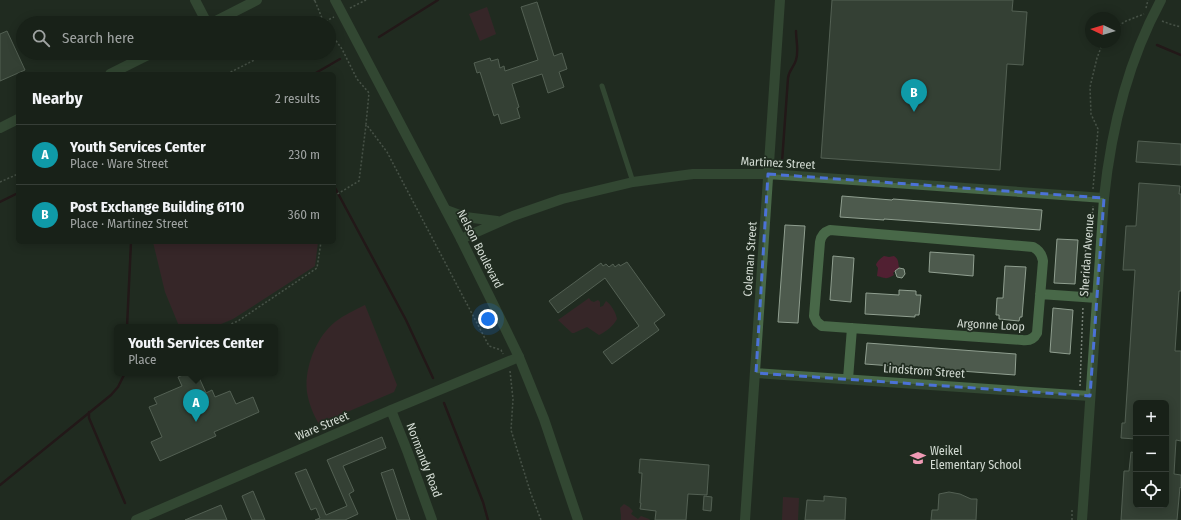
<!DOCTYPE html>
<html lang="en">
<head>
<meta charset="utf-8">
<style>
	:root { --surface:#182118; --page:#252e25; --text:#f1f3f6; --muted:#9fa3a2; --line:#363e37; --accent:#db2777 }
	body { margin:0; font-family:"Fira Sans Condensed",sans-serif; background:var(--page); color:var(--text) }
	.controls { position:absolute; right:12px; bottom:12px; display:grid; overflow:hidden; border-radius:6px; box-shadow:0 2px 10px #0003 }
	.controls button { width:36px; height:36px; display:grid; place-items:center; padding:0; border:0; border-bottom:1px solid var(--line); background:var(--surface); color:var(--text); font:20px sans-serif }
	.compass { position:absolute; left:1085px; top:12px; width:36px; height:36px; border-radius:50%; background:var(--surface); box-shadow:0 2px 10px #0003; rotate:274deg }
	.you { position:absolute; left:488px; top:319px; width:14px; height:14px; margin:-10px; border:3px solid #fff; border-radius:50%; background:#1a73e8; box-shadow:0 0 0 6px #1a73e833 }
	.badge { display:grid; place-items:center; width:26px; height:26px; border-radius:50%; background:var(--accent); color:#fff; font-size:13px; font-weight:700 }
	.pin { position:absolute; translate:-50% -33px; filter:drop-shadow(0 1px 2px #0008) }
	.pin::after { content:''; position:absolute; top:21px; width:14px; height:12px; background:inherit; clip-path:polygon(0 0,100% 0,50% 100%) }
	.popup { position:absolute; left:114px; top:324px; width:164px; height:52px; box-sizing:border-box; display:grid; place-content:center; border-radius:6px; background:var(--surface); filter:drop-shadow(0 1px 3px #0005); font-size:13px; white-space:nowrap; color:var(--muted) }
	.popup b { font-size:15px; color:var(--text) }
	.popup::after { content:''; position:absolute; left:50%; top:100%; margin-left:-8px; border:8px solid transparent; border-top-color:var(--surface) }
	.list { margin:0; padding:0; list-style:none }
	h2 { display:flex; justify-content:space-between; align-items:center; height:52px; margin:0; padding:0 16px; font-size:17px }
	h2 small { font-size:13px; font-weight:400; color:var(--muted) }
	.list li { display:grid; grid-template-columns:26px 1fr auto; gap:12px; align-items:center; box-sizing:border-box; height:60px; padding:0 16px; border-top:1px solid var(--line) }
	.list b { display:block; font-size:15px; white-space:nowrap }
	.list p { margin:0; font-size:13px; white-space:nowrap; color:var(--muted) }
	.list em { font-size:13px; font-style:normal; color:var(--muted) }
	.icon { flex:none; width:22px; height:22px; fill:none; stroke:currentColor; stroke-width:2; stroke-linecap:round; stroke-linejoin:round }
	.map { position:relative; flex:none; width:1181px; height:520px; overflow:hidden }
	.search { position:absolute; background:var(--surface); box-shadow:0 2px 10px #0003; left:16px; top:16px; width:320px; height:44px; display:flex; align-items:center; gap:10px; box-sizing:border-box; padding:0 14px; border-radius:22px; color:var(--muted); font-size:15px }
	.panel { position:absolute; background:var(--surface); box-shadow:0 2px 10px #0003; left:16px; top:72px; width:320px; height:172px; border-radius:6px }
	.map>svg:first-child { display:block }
	.green { fill:#512032 }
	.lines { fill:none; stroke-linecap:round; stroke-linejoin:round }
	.stream { stroke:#24010e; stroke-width:2.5 }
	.building { fill:#4d5a4d; stroke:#909f90 }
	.path { stroke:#768076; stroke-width:1.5; stroke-dasharray:2 2; stroke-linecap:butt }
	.service { stroke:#486848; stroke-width:5 }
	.minor { stroke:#486848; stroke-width:10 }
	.tertiary { stroke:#486848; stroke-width:10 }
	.marked { fill:none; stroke:#4b72d7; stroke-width:3; stroke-dasharray:8 5; stroke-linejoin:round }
	.labels { text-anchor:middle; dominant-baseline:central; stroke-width:3.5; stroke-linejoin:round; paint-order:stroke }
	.street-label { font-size:12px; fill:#d4dcd4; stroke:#202c20 }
	.poi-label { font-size:12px; fill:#d4dcd4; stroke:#202c20; text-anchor:start }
</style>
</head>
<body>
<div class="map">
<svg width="1181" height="520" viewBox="0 0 1181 520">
	<rect width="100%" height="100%" fill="#202c20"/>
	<!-- green -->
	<path class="green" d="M487 7 496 34 480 41 469 14Z
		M153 242H318L315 266 233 319 214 327H180L179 326 165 292Z
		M884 256 889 257 894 256C899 259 898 263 899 268L893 273 894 275C885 280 886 278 877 276L878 268 876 265C877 261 881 258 884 256Z
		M589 298 591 301 594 302 598 300 600 302V307L603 306 606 301C611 304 616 313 617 319 613 326 607 331 599 335L587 327 574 333H572L558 320Z
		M365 305 397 385 394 392 319 424C313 414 309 404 307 392 304 369 316 337 335 322 344 315 355 310 365 305Z
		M783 497 799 498 798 520H782Z
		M624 504 629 507 633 511 631 514 638 519 641 516 649 519 650 520H621V515L620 508Z"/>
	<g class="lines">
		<!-- stream -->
		<path class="stream" d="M379 37 438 0
			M1157 45 1181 55
			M314 74 340 59
			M782 162 788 78C789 70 794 67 796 60 799 51 796 40 796 31
			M334 186 406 320 433 378
			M0 202 18 193
			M127 327 131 242
			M444 403 483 502 488 520
			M89 412V418L125 503
			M0 485 111 395 118 387 125 373"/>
	</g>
	<!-- building -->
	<path class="building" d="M832 0H1013L1012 11 1027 12 1023 65 1007 64 1000 170 821 158Z
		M537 2 554 56 562 53 567 69 559 72 564 87 548 93 542 74 512 84 519 107 517 108 520 118 501 124 498 114 494 116 480 72 477 73 474 63 490 58 491 61 498 59 500 68 504 66 505 71 538 60 521 7Z
		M7 31 25 70 0 81V34Z
		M1138 141 1181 144V165L1136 162Z
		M1139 183 1180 186 1179 194H1181V291H1179L1175 351H1181V441L1176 440 1174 474 1181 475V488L1180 487 1177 520H1121L1124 471H1129L1131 452 1136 453V505H1166V403H1136V439L1121 438 1122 423H1125L1135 270H1123L1126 226H1136Z
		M842 196 892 200 893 199 1042 210 1040 230 884 219V220L840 217Z
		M785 225 805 226 798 323 778 322Z
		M1057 239 1078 240 1075 284 1054 283Z
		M930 252 974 255 973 276 929 272Z
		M833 256 854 258 851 302 830 300Z
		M627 262 665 315 654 323 659 330 612 364 603 352 639 326 605 278 558 313 549 301 601 263 603 266 606 264 609 267 613 264 615 267 619 264 620 266Z
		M1005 266 1026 267 1022 317H1020L1019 321 999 319V315H996L997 298H1003Z
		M899 268 904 269 905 274 902 278 897 277 895 271Z
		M899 290 916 291V295H921L919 315H915V317L865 314 866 293 899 295Z
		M1053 308 1073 310 1070 354 1050 352Z
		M867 343 1016 354 1015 375 865 364Z
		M188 373H197L206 393 212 390 215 397 230 391 236 404 253 397 259 412 214 432 216 436 160 461 151 442 162 437 149 407 157 404 154 398 182 386 178 377Z
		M382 437 386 448 343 466 354 491 349 494 358 514 345 520H315L320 518 316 508 311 510 295 473 306 469 326 515 347 506 327 460Z
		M640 459 709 465 707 495 688 494 686 520H655L656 511 640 509 641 503H640L642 473H639Z
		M393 469 410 520H397L381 473Z
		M253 491 265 520H252L242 496Z
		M949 492 960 494 971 499H977L976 520H931L932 510H938L939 494Z
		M704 496 712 497 711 511 703 510Z
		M824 496 846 498 845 520H805L807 500 824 501Z
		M221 505 227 520H185Z"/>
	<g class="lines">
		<!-- path -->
		<path class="path" d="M314 0 315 1 317 0
			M315 1 324 23
			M350 8 366 0
			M1146 8 1148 0
			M1162 21 1170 24 1181 27
			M322 23 334 17
			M1115 28 1126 21 1144 14
			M329 31 342 49 357 79 369 93 366 124 387 152 489 346 501 350 503 354
			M227 74 268 53
			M0 182 18 174
			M1093 189 1098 129 1091 114 1090 87 1097 58 1103 42
			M334 196 359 181 366 125
			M1084 288 1087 219 1093 212V206
			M224 327 238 321 317 268 321 242
			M510 371 513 399 511 430 531 494 541 520
			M1080 386 1083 306
			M1072 520V510"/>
		<!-- service -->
		<path class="service" d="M602 86 633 182"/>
		<!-- minor -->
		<path class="minor" d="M195 0 207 23
			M446 210 465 217 497 221
			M830 230 1033 247C1039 250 1042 254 1043 261L1037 333C1034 339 1029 341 1022 340L822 326 817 322 814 316 820 242C821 236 824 232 830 230Z
			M461 239 513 216 562 199 633 182 693 174H768L1104 198
			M1040 294 1097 298
			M756 373 1090 396
			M848 379 852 328
			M391 410 408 453 432 520
			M136 520 391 410 519 357
			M745 520 780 0"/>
		<!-- tertiary -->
		<path class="tertiary" d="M335 0 461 239 504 326 519 357 544 419 578 520
			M212 23 257 0
			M110 74 152 53
			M0 128 18 119
			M1082 520 1104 198C1111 130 1128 61 1161 0"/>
	</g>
	<!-- marked area -->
	<path d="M0 0H1181V520H0ZM768 174 1104 198 1090 396 756 373Z" fill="#202c20" fill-opacity=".55" fill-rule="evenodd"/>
	<path class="marked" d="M768 174 1104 198 1090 396 756 373Z"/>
	<!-- icons -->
	<defs>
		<symbol id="school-bare" viewBox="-9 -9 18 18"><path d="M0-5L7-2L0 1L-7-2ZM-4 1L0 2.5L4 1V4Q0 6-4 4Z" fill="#f09ab5" stroke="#202c20" stroke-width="2.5" paint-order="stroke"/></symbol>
	</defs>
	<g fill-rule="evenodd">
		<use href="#school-bare" x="907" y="447" width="22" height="22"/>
	</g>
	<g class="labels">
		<!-- street labels -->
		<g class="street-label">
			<text transform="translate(778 163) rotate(3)">Martinez Street</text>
			<text transform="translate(480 249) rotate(63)">Nelson Boulevard</text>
			<text transform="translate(1087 255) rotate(-86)">Sheridan Avenue</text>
			<text transform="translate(750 259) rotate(-86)">Coleman Street</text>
			<text transform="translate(991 325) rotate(3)">Argonne Loop</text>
			<text transform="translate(924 371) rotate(4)">Lindstrom Street</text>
			<text transform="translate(322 426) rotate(-23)">Ware Street</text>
			<text transform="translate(424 460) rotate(69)">Normandy Road</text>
		</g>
		<!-- poi labels -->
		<g class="poi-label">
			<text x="930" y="451">Weikel<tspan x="930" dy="14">Elementary School</tspan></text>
		</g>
	</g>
</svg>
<div class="controls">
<button>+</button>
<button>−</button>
<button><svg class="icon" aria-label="locate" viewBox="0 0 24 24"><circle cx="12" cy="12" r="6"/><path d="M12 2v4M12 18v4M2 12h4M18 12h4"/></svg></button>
</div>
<svg class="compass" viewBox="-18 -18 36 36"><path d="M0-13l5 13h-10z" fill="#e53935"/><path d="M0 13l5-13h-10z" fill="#9fa3a2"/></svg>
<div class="you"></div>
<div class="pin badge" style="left:196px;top:422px;background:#0f9aa8">A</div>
<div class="popup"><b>Youth Services Center</b>Place</div>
<div class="pin badge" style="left:914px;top:112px;background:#0f9aa8">B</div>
<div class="search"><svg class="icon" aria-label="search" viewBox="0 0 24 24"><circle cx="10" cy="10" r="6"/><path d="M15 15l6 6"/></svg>Search here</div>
<section class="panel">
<h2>Nearby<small>2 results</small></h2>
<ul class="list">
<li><span class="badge" style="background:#0f9aa8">A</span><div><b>Youth Services Center</b><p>Place · Ware Street</p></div><em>230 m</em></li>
<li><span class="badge" style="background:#0f9aa8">B</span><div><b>Post Exchange Building 6110</b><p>Place · Martinez Street</p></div><em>360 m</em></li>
</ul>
</section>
</div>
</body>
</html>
